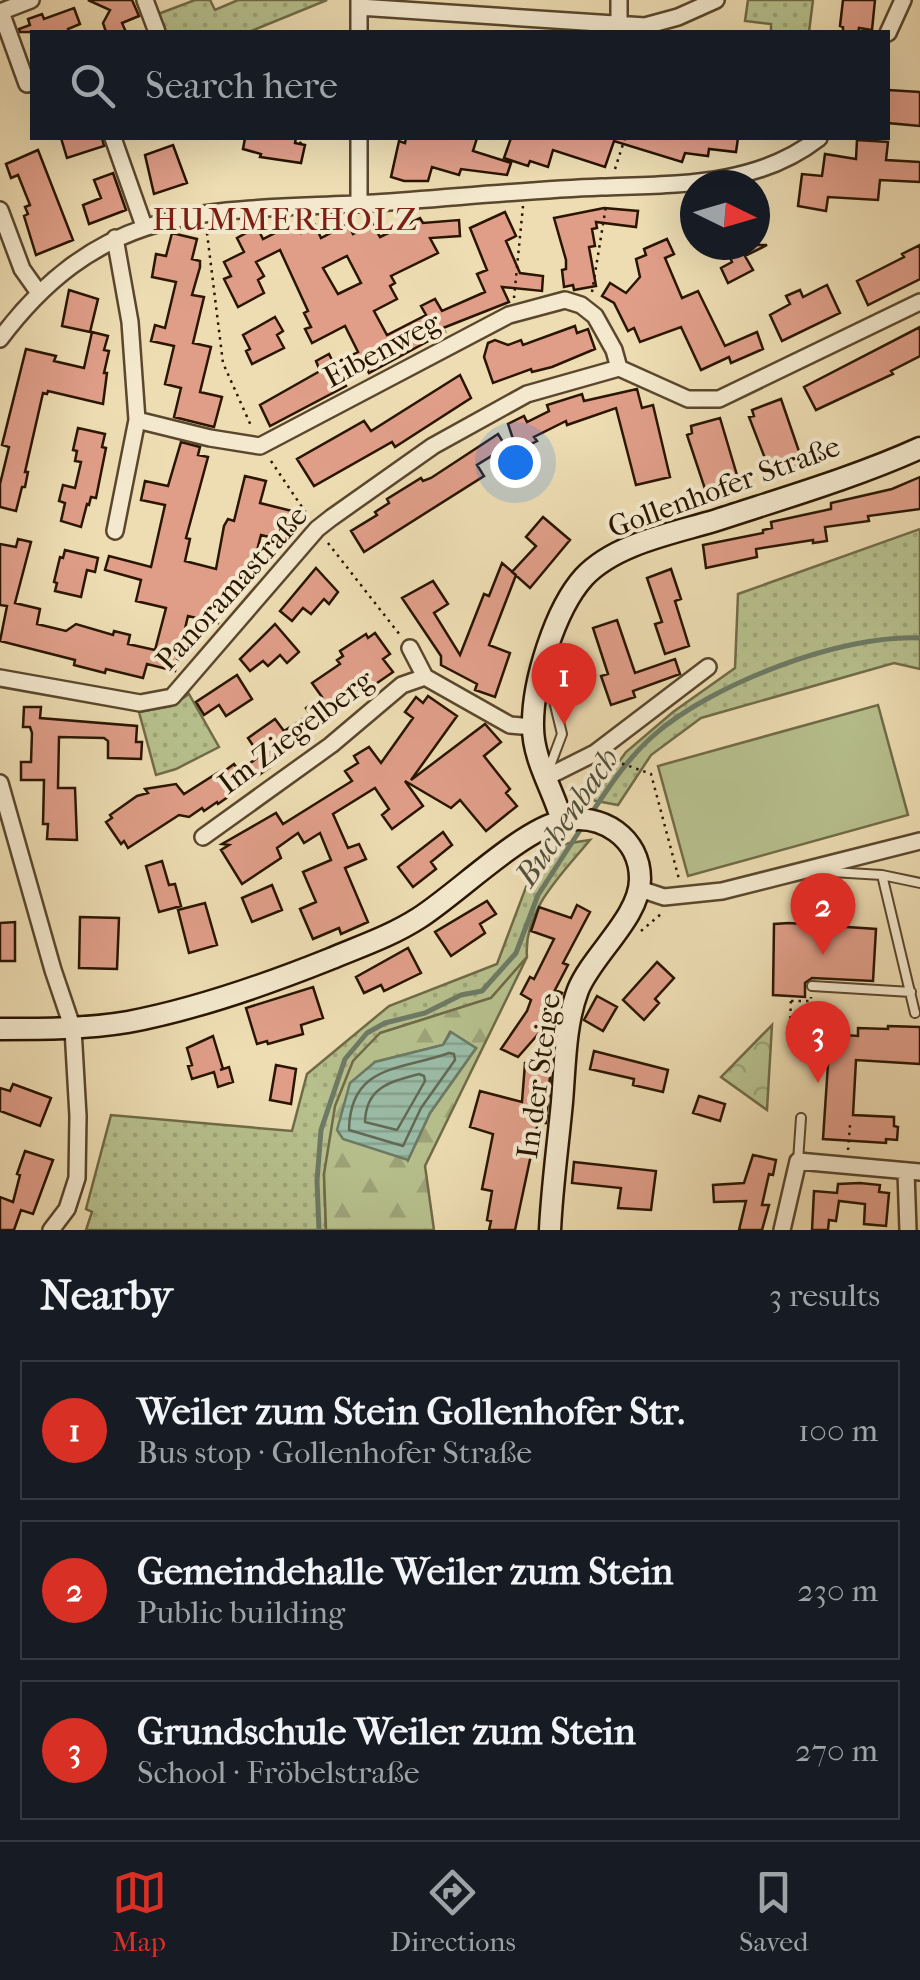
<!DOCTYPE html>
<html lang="en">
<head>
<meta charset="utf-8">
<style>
	:root { --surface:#171b24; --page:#20242c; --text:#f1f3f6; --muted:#9ea1a6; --line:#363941; --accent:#d93025 }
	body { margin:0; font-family:"IM FELL French Canon",serif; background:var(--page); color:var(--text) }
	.compass { position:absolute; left:680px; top:170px; width:90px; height:90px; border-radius:50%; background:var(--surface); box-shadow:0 10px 40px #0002; rotate:95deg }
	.you { position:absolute; left:515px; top:462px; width:35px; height:35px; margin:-25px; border:8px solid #fff; border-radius:50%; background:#1a73e8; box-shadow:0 0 0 15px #1a73e833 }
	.badge { display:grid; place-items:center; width:65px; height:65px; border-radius:50%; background:var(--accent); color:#fff; font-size:32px; font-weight:700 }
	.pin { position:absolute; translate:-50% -82px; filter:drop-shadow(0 2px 5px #0008) }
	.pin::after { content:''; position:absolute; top:52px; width:35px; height:30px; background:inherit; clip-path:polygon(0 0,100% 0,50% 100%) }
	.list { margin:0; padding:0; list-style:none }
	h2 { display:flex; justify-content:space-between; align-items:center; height:130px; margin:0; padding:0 40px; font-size:42px }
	h2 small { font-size:32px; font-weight:400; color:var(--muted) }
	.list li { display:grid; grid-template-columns:65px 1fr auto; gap:30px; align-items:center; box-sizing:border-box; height:140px; margin:0 20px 20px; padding:0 20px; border:2px solid var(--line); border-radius:0px }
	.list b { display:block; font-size:38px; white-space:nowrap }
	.list p { margin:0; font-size:32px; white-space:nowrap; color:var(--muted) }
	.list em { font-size:32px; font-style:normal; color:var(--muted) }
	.icon { flex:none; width:55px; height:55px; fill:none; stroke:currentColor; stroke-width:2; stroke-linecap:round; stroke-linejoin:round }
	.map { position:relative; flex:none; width:920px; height:1230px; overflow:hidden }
	.search { position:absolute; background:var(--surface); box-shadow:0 10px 40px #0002; left:30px; right:30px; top:30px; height:110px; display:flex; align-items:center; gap:25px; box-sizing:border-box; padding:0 35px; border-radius:0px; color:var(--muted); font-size:38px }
	.sheet { height:610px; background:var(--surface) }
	nav { display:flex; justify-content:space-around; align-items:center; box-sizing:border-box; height:140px; border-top:2px solid var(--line); background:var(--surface); font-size:28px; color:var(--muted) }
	nav a { display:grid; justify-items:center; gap:5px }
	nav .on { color:var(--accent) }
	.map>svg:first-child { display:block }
	.grass { fill:url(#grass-dots); stroke:#706b47; stroke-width:2.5 }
	.forest { fill:url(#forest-firs); stroke:#706b47; stroke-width:2.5; fill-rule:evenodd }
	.park { fill:url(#park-crowns); stroke:#706b47; stroke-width:2.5 }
	.garden { fill:#b7c18e; stroke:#706b47; stroke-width:2.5 }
	.water { fill:url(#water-rules); stroke:#6d7a65; stroke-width:2.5 }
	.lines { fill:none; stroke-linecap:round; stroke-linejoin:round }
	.shore { stroke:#626954; stroke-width:2.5 }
	.stream { stroke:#6d7a65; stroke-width:5 }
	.building { fill:#e09e89; stroke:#291500; stroke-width:2.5; fill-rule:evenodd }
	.lane-casing { stroke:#5a472d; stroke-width:12 }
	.street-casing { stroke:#5a472d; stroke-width:20 }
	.secondary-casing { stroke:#291500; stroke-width:25 }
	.path { stroke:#291500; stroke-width:2.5; stroke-dasharray:2.5 5; stroke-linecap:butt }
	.lane { stroke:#f4e9ce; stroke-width:8 }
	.street { stroke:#f4e9ce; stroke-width:15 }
	.secondary { stroke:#f4e9ce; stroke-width:20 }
	.labels { text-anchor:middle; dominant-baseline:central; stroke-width:8; stroke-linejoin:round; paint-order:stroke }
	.street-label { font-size:30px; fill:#291500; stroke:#f4e9ce }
	.neighbourhood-label { font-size:32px; letter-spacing:2.5px; fill:#7a1f14; stroke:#f4e9ce }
	.water-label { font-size:32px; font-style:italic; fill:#51503b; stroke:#f4e9ce }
</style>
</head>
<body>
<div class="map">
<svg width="920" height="1230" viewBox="0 0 920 1230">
	<defs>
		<pattern id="grass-dots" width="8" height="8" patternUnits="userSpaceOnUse" patternTransform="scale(2.5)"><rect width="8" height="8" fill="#b7c18e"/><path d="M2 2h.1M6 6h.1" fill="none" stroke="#9da579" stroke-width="1.8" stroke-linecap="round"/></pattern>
		<pattern id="forest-firs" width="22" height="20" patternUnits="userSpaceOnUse" patternTransform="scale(2.5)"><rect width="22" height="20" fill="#b7c18e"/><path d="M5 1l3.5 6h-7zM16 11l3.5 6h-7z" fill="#9da579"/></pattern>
		<pattern id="park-crowns" width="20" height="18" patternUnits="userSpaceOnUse" patternTransform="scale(2.5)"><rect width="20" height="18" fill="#b7c18e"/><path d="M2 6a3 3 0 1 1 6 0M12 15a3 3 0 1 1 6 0" fill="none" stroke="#9da579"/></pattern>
		<pattern id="water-rules" width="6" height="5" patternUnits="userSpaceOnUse" patternTransform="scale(2.5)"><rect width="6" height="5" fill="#9bbda8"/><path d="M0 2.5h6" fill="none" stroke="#86a28f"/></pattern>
	</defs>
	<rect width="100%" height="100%" fill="#eeddb3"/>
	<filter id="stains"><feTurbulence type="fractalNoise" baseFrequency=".002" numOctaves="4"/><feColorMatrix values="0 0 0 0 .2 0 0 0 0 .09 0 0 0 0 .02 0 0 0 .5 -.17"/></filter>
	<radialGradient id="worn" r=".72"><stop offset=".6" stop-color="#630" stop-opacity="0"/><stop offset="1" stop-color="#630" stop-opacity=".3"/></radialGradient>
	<!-- grass -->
	<path class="grass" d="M195 0H210L215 10 238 0H327L249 32H165L158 14Z
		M748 0H813L809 32H771V24L745 21Z
		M920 529V669L894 663 701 718 651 755 618 805 591 800 626 752 673 712 735 668 738 594Z
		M189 694 219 747 176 769 156 775 139 712 171 706Z
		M590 840C562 874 523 910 527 957L491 998 380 1033 324 1174 326 1230H86L92 1212 86 1209 111 1115 292 1131 307 1074 389 1006 497 964 526 887 557 845Z"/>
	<!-- forest -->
	<path class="forest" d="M527 957 425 1166 434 1230H326L324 1174 335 1106 353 1061 380 1033 491 998ZM450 1032 476 1048 430 1113 408 1160 375 1062 443 1045Z"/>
	<!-- park -->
	<path class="park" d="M772 1025 767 1110 721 1077Z"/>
	<!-- garden -->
	<path class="garden" d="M878 705 908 815 688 876 658 766Z"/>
	<!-- water -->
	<path class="water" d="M451 1032 476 1048 430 1113 408 1160 343 1139 337 1130 350 1083 375 1062 443 1045Z"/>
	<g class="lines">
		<!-- shore -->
		<path class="shore" d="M449 1053 454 1054 455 1060 421 1108 403 1146 349 1130C350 1064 402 1070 449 1053Z
			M419 1074 424 1076 425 1081 397 1130 365 1122C366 1087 390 1082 419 1074Z"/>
		<!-- stream -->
		<path class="stream" d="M591 814C610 785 628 758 654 735 712 684 842 634 920 638
			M319 1230 317 1181 321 1130 345 1059 367 1033 385 1023 425 1013 461 995 482 991 516 953 538 895 582 827"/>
	</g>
	<!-- building -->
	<path class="building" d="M88 0H132L139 16 122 23 126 32H106L103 23 110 10Z
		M843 0H875L872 30 859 28 858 32H843V27L840 26Z
		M74 8 80 24 68 29 69 32H20L19 29 30 25 28 19 42 14 44 19Z
		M888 90 920 92V126L888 123Z
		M61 138H102L104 146 67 158Z
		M245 138H296L295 143 305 145 301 163 260 157 261 154 243 149Z
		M406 138H477L473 151 511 163 507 175 461 169 459 175 432 167 428 181H404L391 177 399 141 405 143Z
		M511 138H738L736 152 709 149 708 156 685 153 682 162 614 141 605 167 553 150 548 167 530 161 528 166 504 158Z
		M857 140 888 142 886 160 920 162V182L880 180 878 200 828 197 826 211 798 206 802 174 822 176 825 154 856 159Z
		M173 145 187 183 154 194 145 155Z
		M38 150 73 240 36 255 24 216 28 214 25 207 30 205 18 175 11 178 6 164Z
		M113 173 126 210 89 224 83 205 101 198 94 180Z
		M604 208 638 211 636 227 596 222 597 228 592 229 595 246 589 247 596 286 574 290 573 285 564 287 562 270 566 269V260L554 218Z
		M505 212 516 236 506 241 520 273 543 276 542 291 502 287 509 302 443 328 445 332 369 373 366 367 343 380 346 386 270 426 260 405 320 371 316 361 329 354 334 364 358 352 345 326 312 343 305 329 311 327 304 313 308 311 280 250 256 262 264 276 258 280 264 293 238 307 224 279 231 276 224 262 244 252 237 238 257 227 263 239 289 226 291 229 297 226 301 233 315 225 321 238 348 224 353 234 373 224 380 237 420 218 423 223 459 220 460 236 430 238 438 253 391 276 395 283 390 286 397 299 374 311 387 335 426 315 421 306 435 299 442 311 485 292 477 274 487 270 470 228ZM347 256 361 283 338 294 323 268Z
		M172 233 197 239 192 259 200 261V267L192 295 204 297 193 343 211 347 200 392 222 397 214 427 174 417 181 388 165 384 174 346 151 341 155 325 165 328 176 282 152 277 156 254 166 256Z
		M667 239 674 254 665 258 682 298 698 291 725 346 757 332 763 349 731 363 729 357 701 370 681 327 640 342 634 328 628 331 614 303 602 296 610 283 626 293 640 277 636 259 646 255 644 249Z
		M724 245H767L745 256 753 270 728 283 721 268 732 262Z
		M920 245V279L868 305 857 281 904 257 902 254Z
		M827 285 840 313 782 341 770 315 790 304 786 296 800 290 803 297Z
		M69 290 98 299 90 332 62 326Z
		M275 317 283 331 277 335 284 348 252 364 246 351 250 349 243 335Z
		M575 326 577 333 588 329 595 349 552 367 532 372 531 369 493 383 484 357 488 343 495 340 508 345 521 340 523 345Z
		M920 327V356L891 371 893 374 816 410 804 387Z
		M92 332 108 336 104 350 109 351 104 373H107L103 404 48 391 47 394 43 393 25 472H28L25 487H22L16 511 0 507V484L9 447 2 445 26 349 56 356 54 361 84 368Z
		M460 375 471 398 395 447 392 442 314 486 297 459 364 421 371 431Z
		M637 389 642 408 653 405 670 477 636 485 616 408 567 425 566 421 534 437 537 441 517 451 508 424 524 416 527 422 549 411 547 405 582 394 584 401Z
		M781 399 803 463 771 474 749 417 754 416 752 410Z
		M720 418 739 482 706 492 687 435 692 433 691 426Z
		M78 428 105 434 102 447 106 448 96 498 91 497 89 505 87 504 81 527 61 521 65 503 59 501 63 485 75 488 81 462 75 461 77 451 73 450Z
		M498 434 506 447 477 465 484 476 364 552 351 531 377 515 375 512 389 503 387 499 421 478 423 481 431 478Z
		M181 442 200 447 198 455 208 457 186 538 190 539 185 561 216 569 224 526 228 519 234 521 245 476 266 481 260 503 292 511 282 540 261 535 252 570 245 568 240 591 226 588 218 623 188 616 175 671 147 664 143 678 106 669 105 673 74 665 75 660 0 641 7 606 0 605V544L16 547 18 539 31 542 15 603 40 609 37 624 66 631 76 624 113 635 114 631 130 635 128 644 155 650 166 608 136 601 141 580 105 570 109 556 151 567 165 505 141 500 145 481 168 486Z
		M920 477V509L868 516 869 521 825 527 827 541 813 543V540L756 549 757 557 706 568 703 545 763 533V530L772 528 771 522 831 509V503L892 489Z
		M543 517 570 540 530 588 512 572 536 546 526 537Z
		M65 550 98 558 95 572 87 570 81 597 55 591 57 583 54 582 60 557 63 558Z
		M502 563 516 575 489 645 510 653 495 697 475 690 477 684 441 665V656L402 598 433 581 448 604 434 613 460 655 484 594 489 596Z
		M316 568 338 592 329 604 324 599 311 614 303 608 292 621 280 611Z
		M671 569 681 599 675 601 689 646 665 654 655 624 662 622 647 578Z
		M617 620 635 673 675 659 680 674 633 691 635 697 611 705 601 676 608 674 593 628Z
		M275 624 299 652 287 663 280 655 268 666 263 661 250 671 240 659Z
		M375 633 390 654 383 659 393 672 315 726 317 729 266 764 269 768 218 804 217 802 204 811 202 808 189 817 179 815 128 848 124 841 121 844 106 822 112 818 110 815 137 796 148 793 145 789 176 784 184 794 222 770 223 772 234 764 239 771 260 756 248 738 275 719 284 731 310 714 306 708 322 697 312 683 340 664 337 660 343 656 340 651 366 634 368 638Z
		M237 675 252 699 226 716 219 705 204 715 196 702Z
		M428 696 457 716 411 780 485 724 501 742 484 756 510 789 506 793 517 806 486 831 460 800 451 808 405 781 423 806 392 829 382 815 389 809 375 788 333 814 348 848 359 844 366 859 345 868 368 922 341 934 339 928 313 939 300 909 316 902 303 872 331 860 320 833 304 843 298 833 277 848 281 858 242 884 221 850 229 845 222 844 276 813 283 824 352 781 345 771 358 763 354 756 369 747 381 763 413 718 405 712 416 697 423 703Z
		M24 707H41L40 718 137 726 136 742H142L141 759 108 758V741L104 738 59 737 58 788H75L77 840 47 839 48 824H43L44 780H21V762H31L32 733 30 727H23Z
		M443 832 452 845 431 862 436 869 413 887 398 867Z
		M162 861 169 885 175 884 181 906 159 912 146 866Z
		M272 885 282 910 252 922 242 898Z
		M487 901 496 914 480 924 485 933 451 956 435 932Z
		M205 903 217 945 189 953 178 910Z
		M577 905 590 912 563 963 568 965 555 990 562 993 547 1024 518 1057 501 1049 527 1011 531 1000 521 994 530 977 534 979 554 939 531 931 539 907 571 918Z
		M80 917 119 918 117 969 79 968Z
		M15 922V961H0V923Z
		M789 923 876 929 873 981 812 978 805 983V997L773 995 774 924Z
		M408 948 421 973 384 991 381 985 364 993 356 977Z
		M657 962 674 978 655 999 659 1003 644 1020 623 1000Z
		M313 987 323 1018 301 1025 303 1034 268 1044 267 1041 257 1044 246 1008Z
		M597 996 617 1007 603 1031 584 1020Z
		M888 1026 920 1027V1064L856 1060 853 1115 894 1117V1126L898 1127 897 1140 886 1139V1143L823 1139 830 1034 858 1036V1028L888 1029Z
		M213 1036 223 1069 220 1070 229 1067 233 1082 218 1087 214 1072 192 1079 188 1066 192 1065 187 1048Z
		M594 1051 668 1070 663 1092 633 1085 634 1079 590 1069Z
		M525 1063 551 1065 546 1123 538 1122 515 1230H489L491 1221 487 1220 492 1191 482 1189 493 1134 470 1127 480 1091 522 1102Z
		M276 1065 296 1069 291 1104 270 1100Z
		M13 1084 51 1098 40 1126 0 1111V1088L10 1091Z
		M699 1096 725 1104 720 1121 693 1113Z
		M25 1151 53 1160 33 1214 21 1210 14 1230H0V1197L13 1202 20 1175 17 1174Z
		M753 1155 776 1160 773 1175 769 1174 762 1205H769L762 1230H739L746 1201 714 1202 713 1185 744 1183Z
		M574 1162 656 1171 651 1210 618 1208 621 1188 572 1183Z
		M860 1183 880 1185 879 1192 889 1193 886 1226 864 1224 865 1204 839 1201 836 1221 829 1220 828 1230H812L814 1191 837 1193 838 1184Z"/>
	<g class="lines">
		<defs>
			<path id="lane" d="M547 672 562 734 547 774
				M815 871 882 875 915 1013
				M882 875 920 883
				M812 986 911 992
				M798 1161 801 1118"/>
			<path id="street" d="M145 0 157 32
				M359 0V32
				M619 0V26
				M359 7 645 26 678 17 716 0
				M0 12 31 0
				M1 12 27 84
				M888 33 903 0
				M113 138 144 226
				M359 138V204
				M0 210 22 269 39 293
				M115 238 130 322 137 420 115 531
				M0 339C107 197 215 212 374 203 450 198 525 190 601 187 677 184 756 187 819 138
				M137 420 210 438 260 446 509 315 565 300 581 305 595 316 614 350 619 368
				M410 648 425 677
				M0 678 140 703 172 697 317 529 331 518 433 446 527 394 619 368 688 399H719L920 302
				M545 778 595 753 708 667
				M0 783 53 970 73 1029 78 1116 77 1178 67 1209 51 1230
				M203 837 331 745 402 685 425 677 510 725 533 727
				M640 889 664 897 722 891 920 841
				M906 1172 908 1230
				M782 1230 798 1161 920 1172"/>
			<path id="secondary" d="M562 821C553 789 533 760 533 727 532 683 555 609 584 577 616 543 675 533 717 520 784 498 856 477 920 448
				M0 1029C43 1029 86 1029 128 1022 197 1009 265 985 330 959 361 946 391 936 419 918 458 893 520 831 562 821 602 812 640 838 640 879 640 917 592 955 578 990 565 1024 565 1066 562 1102 558 1145 552 1187 550 1230"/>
		</defs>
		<!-- lane casing -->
		<use href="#lane" class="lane-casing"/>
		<!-- street casing -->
		<use href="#street" class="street-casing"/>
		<!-- secondary casing -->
		<use href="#secondary" class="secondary-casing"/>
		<!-- path -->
		<path class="path" d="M300 144 302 138
			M615 169 625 138
			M207 233 223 363 252 428
			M592 292 606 206
			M514 298 523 206
			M271 461 308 516
			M328 543 400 635
			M615 761 651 774 679 879
			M641 931 661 914
			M791 1001H811V997
			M790 1026 791 997
			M848 1150 850 1125"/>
		<!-- lane -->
		<use href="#lane" class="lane"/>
		<!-- street -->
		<use href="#street" class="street"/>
		<!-- secondary -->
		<use href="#secondary" class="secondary"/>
	</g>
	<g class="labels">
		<!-- street labels -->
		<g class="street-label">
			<text transform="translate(382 350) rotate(-28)">Eibenweg</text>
			<text transform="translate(724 487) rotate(-20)">Gollenhofer Straße</text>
			<text transform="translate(232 588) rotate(-48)">Panoramastraße</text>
			<text transform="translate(296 732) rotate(-37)">Im Ziegelberg</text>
			<text transform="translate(539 1076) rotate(-82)">In der Steige</text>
		</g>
		<!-- neighbourhood labels -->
		<g class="neighbourhood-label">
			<text x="286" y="219">HUMMERHOLZ</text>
		</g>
		<!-- water labels -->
		<g class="water-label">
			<text transform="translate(567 817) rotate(-56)">Buchenbach</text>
		</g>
	</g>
	<rect width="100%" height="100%" filter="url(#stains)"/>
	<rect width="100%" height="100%" fill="url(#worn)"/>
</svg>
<svg class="compass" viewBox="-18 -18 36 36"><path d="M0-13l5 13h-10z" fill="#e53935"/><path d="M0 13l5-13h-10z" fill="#9ea1a6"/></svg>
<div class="you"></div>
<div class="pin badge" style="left:564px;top:725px">1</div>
<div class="pin badge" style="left:823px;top:955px">2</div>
<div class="pin badge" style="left:818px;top:1083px">3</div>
<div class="search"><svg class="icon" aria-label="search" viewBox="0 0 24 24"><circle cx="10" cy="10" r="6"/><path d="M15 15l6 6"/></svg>Search here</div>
</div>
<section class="sheet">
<h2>Nearby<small>3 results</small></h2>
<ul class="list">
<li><span class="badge">1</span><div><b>Weiler zum Stein Gollenhofer Str.</b><p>Bus stop · Gollenhofer Straße</p></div><em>100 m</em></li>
<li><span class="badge">2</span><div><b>Gemeindehalle Weiler zum Stein</b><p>Public building</p></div><em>230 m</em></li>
<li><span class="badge">3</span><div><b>Grundschule Weiler zum Stein</b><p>School · Fröbelstraße</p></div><em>270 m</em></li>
</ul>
</section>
<nav>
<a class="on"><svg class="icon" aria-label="map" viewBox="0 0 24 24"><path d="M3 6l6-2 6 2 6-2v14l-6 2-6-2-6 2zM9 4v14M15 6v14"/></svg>Map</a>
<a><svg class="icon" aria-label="directions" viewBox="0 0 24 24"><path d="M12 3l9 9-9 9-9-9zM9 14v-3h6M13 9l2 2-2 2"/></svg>Directions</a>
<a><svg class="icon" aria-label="saved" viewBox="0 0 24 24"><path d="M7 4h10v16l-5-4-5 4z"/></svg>Saved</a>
</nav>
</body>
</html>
